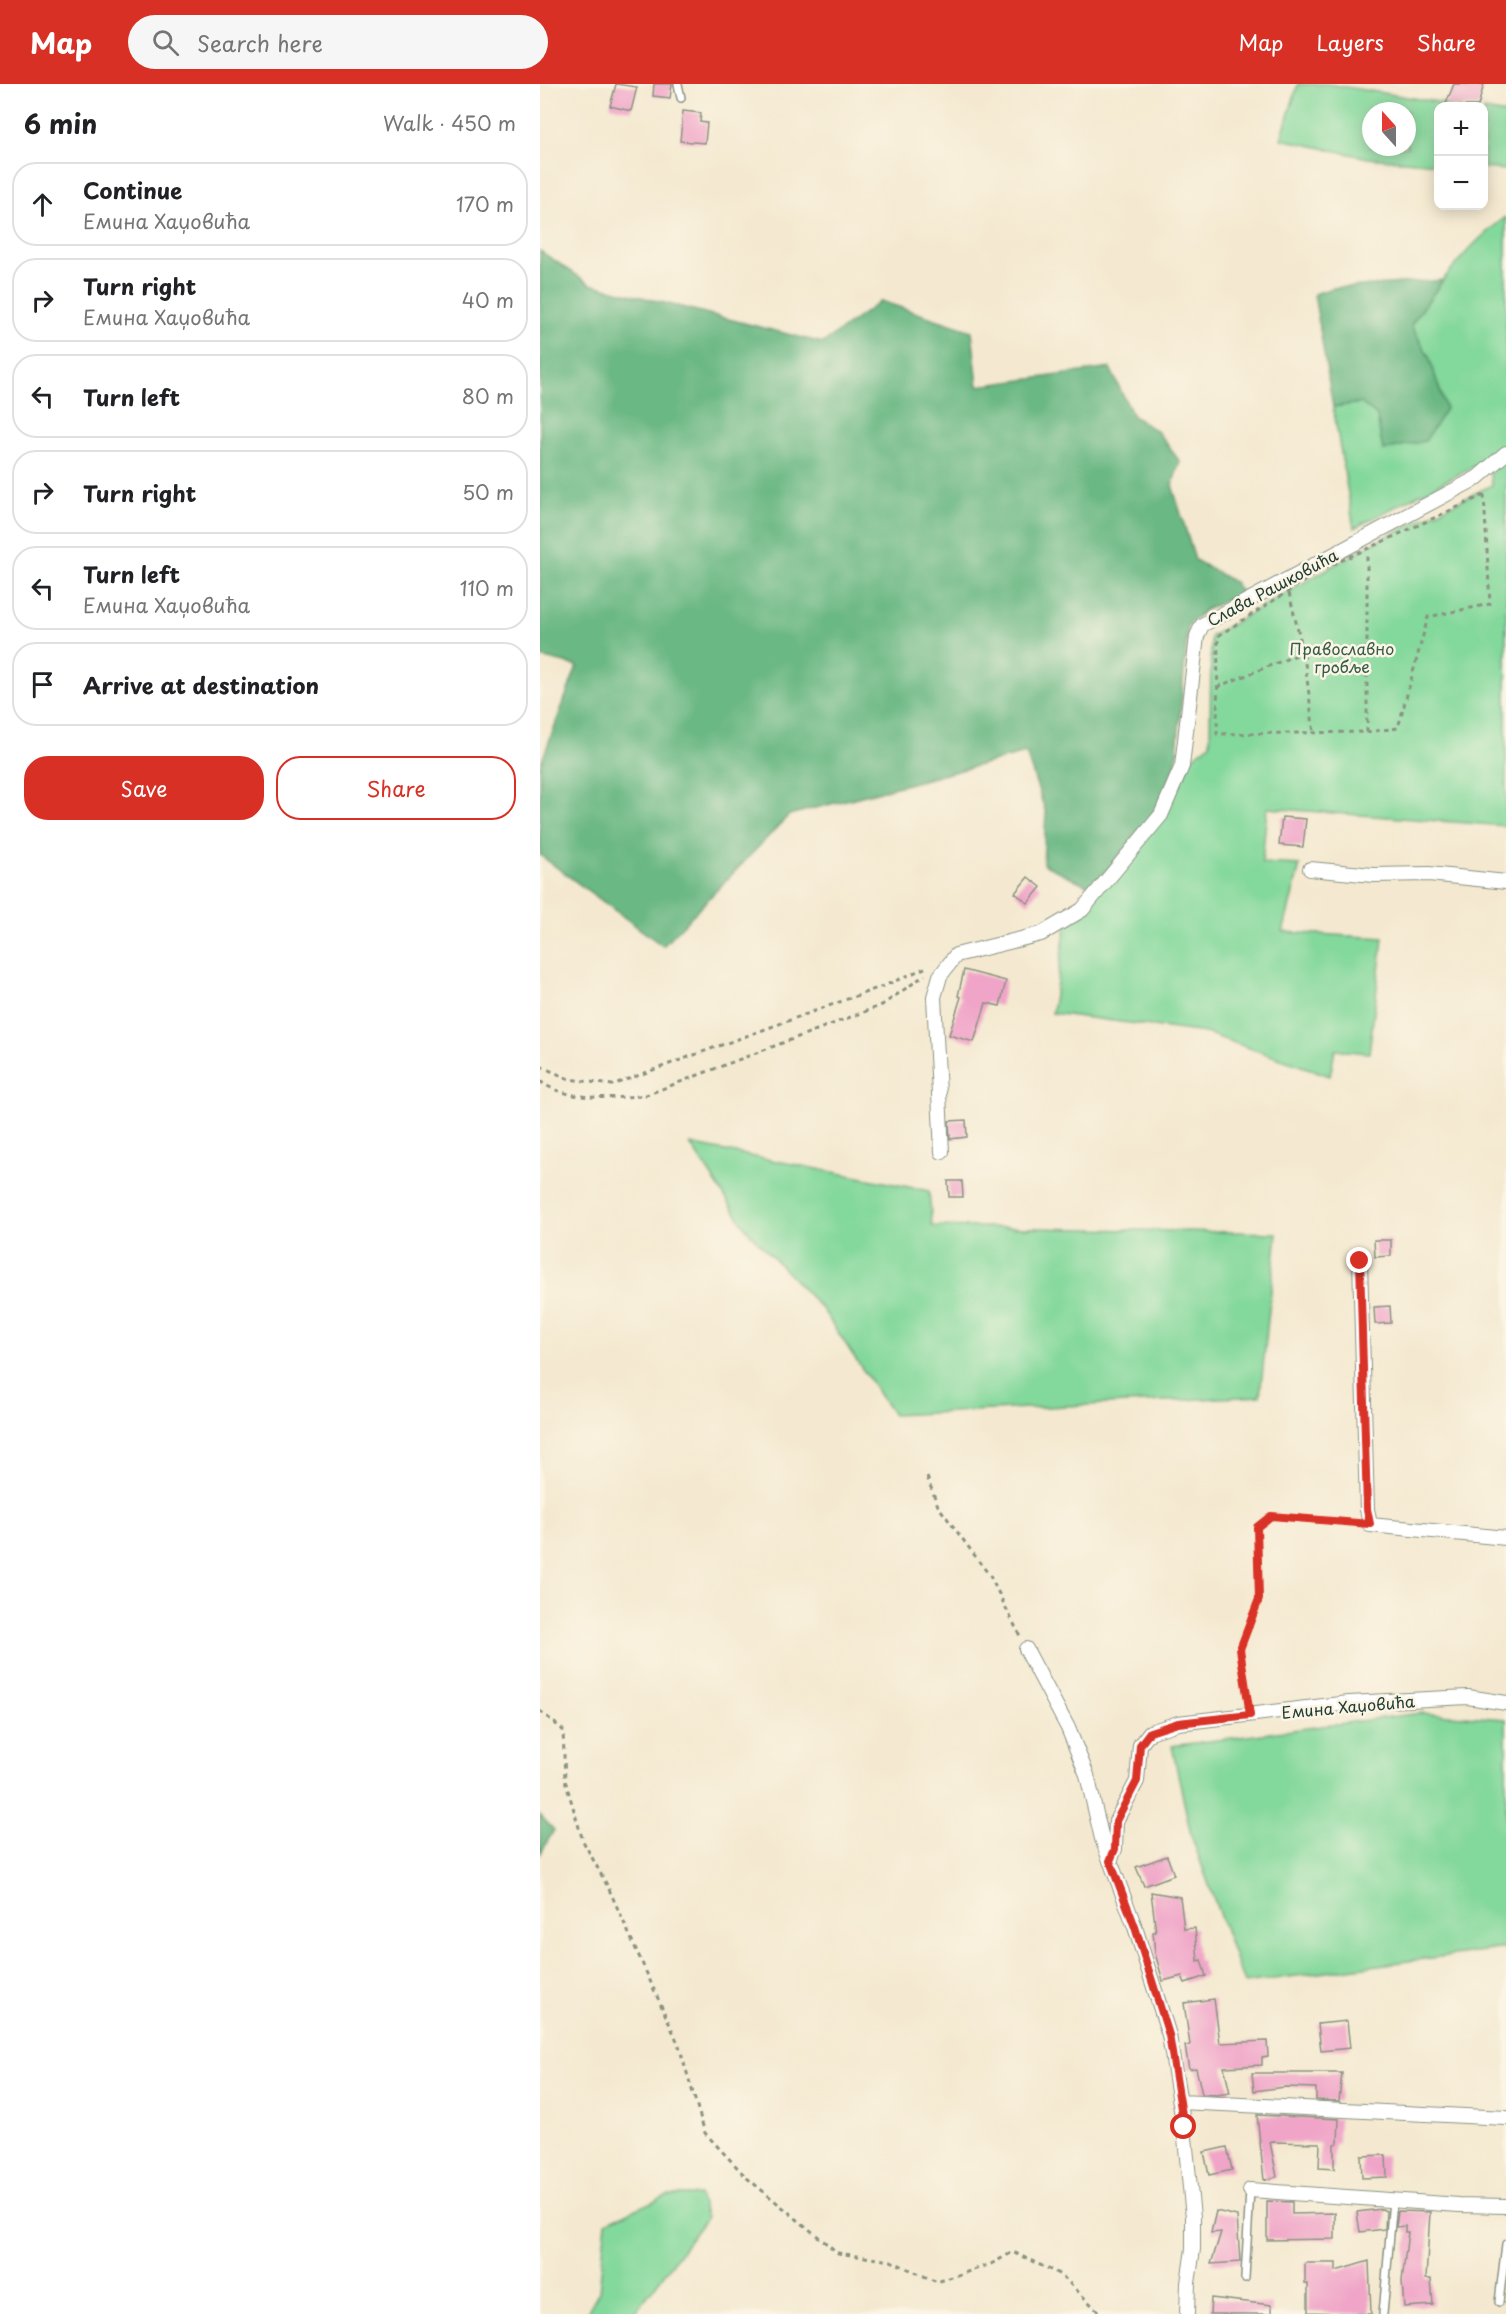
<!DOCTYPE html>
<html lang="en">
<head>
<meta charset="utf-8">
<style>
	:root { --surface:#fff; --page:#f6f6f6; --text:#202124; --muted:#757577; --line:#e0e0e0; --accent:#d93025 }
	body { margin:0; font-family:"Playpen Sans",sans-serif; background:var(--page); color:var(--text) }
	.controls { position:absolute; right:18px; top:18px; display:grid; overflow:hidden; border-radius:12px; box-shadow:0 3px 15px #0003 }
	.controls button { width:54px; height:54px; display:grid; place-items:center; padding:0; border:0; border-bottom:2px solid var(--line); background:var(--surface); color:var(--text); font:30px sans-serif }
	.compass { position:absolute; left:822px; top:18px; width:54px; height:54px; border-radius:50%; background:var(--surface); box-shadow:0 3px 15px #0003; rotate:339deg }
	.stop { position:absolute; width:18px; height:18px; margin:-14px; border:4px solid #d93025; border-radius:50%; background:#fff }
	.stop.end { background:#d93025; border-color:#fff; box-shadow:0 2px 6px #0008 }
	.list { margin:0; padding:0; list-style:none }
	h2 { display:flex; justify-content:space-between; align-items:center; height:78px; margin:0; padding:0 24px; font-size:26px }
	h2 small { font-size:20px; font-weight:400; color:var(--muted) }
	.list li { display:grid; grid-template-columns:39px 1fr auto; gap:18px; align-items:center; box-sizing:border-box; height:84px; margin:0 12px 12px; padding:0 12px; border:2px solid var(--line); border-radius:24px }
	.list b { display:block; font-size:22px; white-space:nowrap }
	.list p { margin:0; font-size:20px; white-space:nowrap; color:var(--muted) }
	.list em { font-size:20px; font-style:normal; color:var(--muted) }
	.actions { display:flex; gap:12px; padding:18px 24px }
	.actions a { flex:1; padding:14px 0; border:2px solid var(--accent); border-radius:24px; text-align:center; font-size:21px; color:var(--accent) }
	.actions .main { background:var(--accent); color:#fff }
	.icon { flex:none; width:33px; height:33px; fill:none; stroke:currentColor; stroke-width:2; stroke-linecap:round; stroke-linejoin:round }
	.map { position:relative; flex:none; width:966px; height:2230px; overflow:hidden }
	header { display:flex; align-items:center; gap:36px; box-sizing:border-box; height:84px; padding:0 30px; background:var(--accent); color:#fff }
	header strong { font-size:28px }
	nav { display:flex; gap:33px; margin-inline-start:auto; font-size:21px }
	.search { width:420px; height:54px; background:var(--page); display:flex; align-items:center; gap:15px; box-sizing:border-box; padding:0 21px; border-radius:33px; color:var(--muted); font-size:22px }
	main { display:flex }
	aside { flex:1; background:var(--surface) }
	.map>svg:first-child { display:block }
	.green { fill:#83d89b; stroke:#518a68; stroke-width:1.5; fill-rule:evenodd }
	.forest { fill:#6ab883; stroke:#447a5c; stroke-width:1.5 }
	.building { fill:#f0a5c8 }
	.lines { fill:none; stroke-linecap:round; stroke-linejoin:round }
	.service-casing { stroke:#8a9382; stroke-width:10 }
	.minor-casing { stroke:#8a9382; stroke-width:16 }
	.path { stroke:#8a9382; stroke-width:3; stroke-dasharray:4.5 4.5; stroke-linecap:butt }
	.service { stroke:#fff; stroke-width:7 }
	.minor { stroke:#fff; stroke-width:14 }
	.route { stroke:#d93025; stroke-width:8 }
	.labels { text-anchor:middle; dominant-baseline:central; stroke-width:5; stroke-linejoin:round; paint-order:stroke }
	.street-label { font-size:16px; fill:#1f3d34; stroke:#fcf5e5 }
	.park-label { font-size:16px; fill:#335c49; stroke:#fcf5e5 }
</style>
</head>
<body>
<header>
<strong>Map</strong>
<div class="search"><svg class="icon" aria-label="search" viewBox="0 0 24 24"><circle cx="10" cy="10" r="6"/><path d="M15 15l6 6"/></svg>Search here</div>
<nav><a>Map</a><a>Layers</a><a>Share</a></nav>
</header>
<main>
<aside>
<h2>6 min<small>Walk · 450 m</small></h2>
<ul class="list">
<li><svg class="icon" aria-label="ahead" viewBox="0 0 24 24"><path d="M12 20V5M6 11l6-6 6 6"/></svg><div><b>Continue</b><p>Емина Хаџовића</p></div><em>170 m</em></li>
<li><svg class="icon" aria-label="right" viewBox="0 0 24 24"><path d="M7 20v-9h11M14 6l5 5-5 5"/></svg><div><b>Turn right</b><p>Емина Хаџовића</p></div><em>40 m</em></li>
<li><svg class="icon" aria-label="left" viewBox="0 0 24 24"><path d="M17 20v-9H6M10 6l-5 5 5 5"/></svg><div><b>Turn left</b></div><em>80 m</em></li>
<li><svg class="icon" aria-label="right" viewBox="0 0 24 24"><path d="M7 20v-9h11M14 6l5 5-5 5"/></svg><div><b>Turn right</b></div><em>50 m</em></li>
<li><svg class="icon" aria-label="left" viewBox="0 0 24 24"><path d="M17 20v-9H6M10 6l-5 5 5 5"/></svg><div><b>Turn left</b><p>Емина Хаџовића</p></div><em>110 m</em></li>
<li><svg class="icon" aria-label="arrive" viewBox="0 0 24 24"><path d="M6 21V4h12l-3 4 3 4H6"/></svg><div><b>Arrive at destination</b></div></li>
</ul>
<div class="actions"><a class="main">Save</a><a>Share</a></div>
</aside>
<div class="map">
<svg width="966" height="2230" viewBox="0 0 966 2230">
	<rect width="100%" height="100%" fill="#fcf5e5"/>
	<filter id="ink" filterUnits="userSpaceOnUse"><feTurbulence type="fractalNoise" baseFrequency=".0167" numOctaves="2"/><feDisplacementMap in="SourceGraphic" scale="12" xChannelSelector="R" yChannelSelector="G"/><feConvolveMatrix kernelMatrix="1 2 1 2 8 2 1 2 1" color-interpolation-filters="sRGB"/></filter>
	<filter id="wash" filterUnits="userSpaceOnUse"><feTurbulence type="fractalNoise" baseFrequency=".008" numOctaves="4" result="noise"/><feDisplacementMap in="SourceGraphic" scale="24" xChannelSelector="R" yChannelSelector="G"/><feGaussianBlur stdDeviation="1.35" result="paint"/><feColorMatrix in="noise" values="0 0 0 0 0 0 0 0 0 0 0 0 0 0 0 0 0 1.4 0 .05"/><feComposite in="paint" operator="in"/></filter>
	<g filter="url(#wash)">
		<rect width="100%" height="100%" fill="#f4e9d0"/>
		<!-- green -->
		<path class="green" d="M758 0H788L922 22H898V80L828 74 741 55ZM831 27H867V63H831Z
			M944 26 966 30V86L944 84Z
			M966 133V742L727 724 722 779 760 781 743 848 843 854 829 969 795 966 790 992 666 949 512 929 527 835 623 726 642 682 670 660 671 552 827 462 952 401 948 375 814 444 793 323 821 319 837 332 843 366 889 273 871 241C895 204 929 159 966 133Z
			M150 1060 389 1107 392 1142 737 1149 720 1312 353 1331 283 1226 207 1146Z
			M880 1629 966 1635V1864L704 1899 651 1751 632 1662Z
			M128 2111H159L166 2134 94 2230H46L59 2207 66 2138Z"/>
		<!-- forest -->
		<path class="forest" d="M0 167 50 200 283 259 341 217 432 247 438 302 570 284 593 332 618 348 640 378 632 401 655 476 694 498 702 509 665 526 648 541 636 680 618 723 553 804 503 780 506 729 486 669 249 731 123 862 0 771V682L37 582 0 573Z
			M903 196 871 241 889 273 906 325 885 357 843 366 837 332 821 319 793 323 774 210 793 204Z
			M0 1731 14 1746 0 1770Z"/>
		<g id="blocks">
			<!-- building -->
			<path class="building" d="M76 0 97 3 91 27 70 22Z
				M114 0H132L130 14 113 12Z
				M914 0H944L938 22H905Z
				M143 27 161 29 160 38 167 39 165 59 140 57Z
				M742 733 766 735 763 763 739 761Z
				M488 793 501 803 488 819 475 809Z
				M424 886 466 897 460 922 446 919 434 958 409 951 421 913 418 912Z
				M426 1036 427 1053 410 1055 409 1037Z
				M408 1097H422L423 1113H409Z
				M834 1156H851V1172L835 1173Z
				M850 1222 851 1239 835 1240 834 1223Z
				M627 1772 634 1791 604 1802 596 1783Z
				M611 1808 640 1813 644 1845 655 1844 658 1877 661 1876 666 1892 645 1899 642 1892 623 1897 615 1869 613 1848H616Z
				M674 1915 680 1959 727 1957 728 1972 722 1973V1981L684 1983 690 2009 677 2011 662 2010 656 1984 649 1985 645 1962 650 1961 644 1919Z
				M807 1937 810 1964 781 1967 778 1940Z
				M712 1989H802L799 2017 776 2016V2004L745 2003 714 2007Z
				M717 2031 799 2035 798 2059 794 2060V2085L779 2084 780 2059 730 2058 737 2093 724 2096Z
				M687 2063 692 2086 669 2091 664 2068Z
				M846 2071 847 2093 822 2094 821 2072Z
				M727 2117 752 2118V2130L795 2129V2155L727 2156Z
				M842 2125 846 2127 845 2145 820 2148 817 2128Z
				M676 2127 697 2132 700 2178 671 2180 681 2148 671 2149Z
				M858 2127 890 2128 886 2195H891L893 2221 864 2223 862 2197 868 2148H865V2142L856 2143Z
				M829 2177 831 2230 768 2228V2200H765V2179H796V2187Z
				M671 2214 732 2221V2230H670Z"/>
		</g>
	</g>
	<g filter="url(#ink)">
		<use href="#blocks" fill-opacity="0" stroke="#8a9382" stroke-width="1.5"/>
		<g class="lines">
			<defs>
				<path id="service" d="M138 0 141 14
					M705 2194 710 2106
					M959 2218 966 2160
					M843 2230 853 2116"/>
				<path id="minor" d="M770 785 833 791 889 790 966 798
					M402 1068 394 913 400 892 416 871 501 850 542 826 621 731 642 682 657 552 662 541 937 394 966 369
					M820 1177 827 1425 830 1441 966 1454
					M486 1565 528 1644 547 1691 562 1755 595 1843 629 1951 644 2044 653 2133V2165L648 2199 647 2230
					M570 1777 575 1765 576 1737 597 1697 600 1661 610 1648 638 1639 809 1619 928 1613 966 1619
					M640 2018 966 2034
					M710 2106 919 2121 966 2122"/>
			</defs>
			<!-- service casing -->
			<use href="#service" class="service-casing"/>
			<!-- minor casing -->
			<use href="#minor" class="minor-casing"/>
			<!-- path -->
			<path class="path" d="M944 411 950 520 888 533 858 644 827 648 677 650 678 552 783 485Z
				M749 509 764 571 774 650
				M677 603 764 568
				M827 648V469
				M0 982 29 995 72 1001 346 901 387 883
				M0 997C24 1017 76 1015 106 1011L342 921 385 891
				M387 1393 398 1422 450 1492 480 1552
				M708 1617 700 1565 719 1515 717 1443 731 1432 816 1439
				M0 1627 23 1646 25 1696 43 1757 68 1803 138 1959 165 2049 207 2094 298 2169 351 2177 397 2198 451 2180 473 2168 521 2191 561 2230"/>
			<!-- service -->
			<use href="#service" class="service"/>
			<!-- minor -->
			<use href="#minor" class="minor"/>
		</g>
	</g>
	<g class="lines" filter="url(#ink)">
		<!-- route -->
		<path class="route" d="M644 2043 629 1951 595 1843 570 1777 575 1765 576 1737 597 1697 600 1661 610 1648 638 1639 710 1631 700 1565 719 1515 717 1443 731 1432 830 1440 827 1425 820 1177"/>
	</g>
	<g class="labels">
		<!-- street labels -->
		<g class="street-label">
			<text transform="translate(732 503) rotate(-28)">Слава Рашковића</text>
			<text transform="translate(808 1622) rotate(-5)">Емина Хаџовића</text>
		</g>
		<!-- park labels -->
		<g class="park-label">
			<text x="802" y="564">Православно<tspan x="802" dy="18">гробље</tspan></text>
		</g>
	</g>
</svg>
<div class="controls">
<button>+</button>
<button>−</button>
</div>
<svg class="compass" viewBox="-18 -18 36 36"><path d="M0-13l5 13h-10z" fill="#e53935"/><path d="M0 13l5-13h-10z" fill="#757577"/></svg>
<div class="stop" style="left:644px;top:2043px"></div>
<div class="stop end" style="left:820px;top:1177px"></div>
</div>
</main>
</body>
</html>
